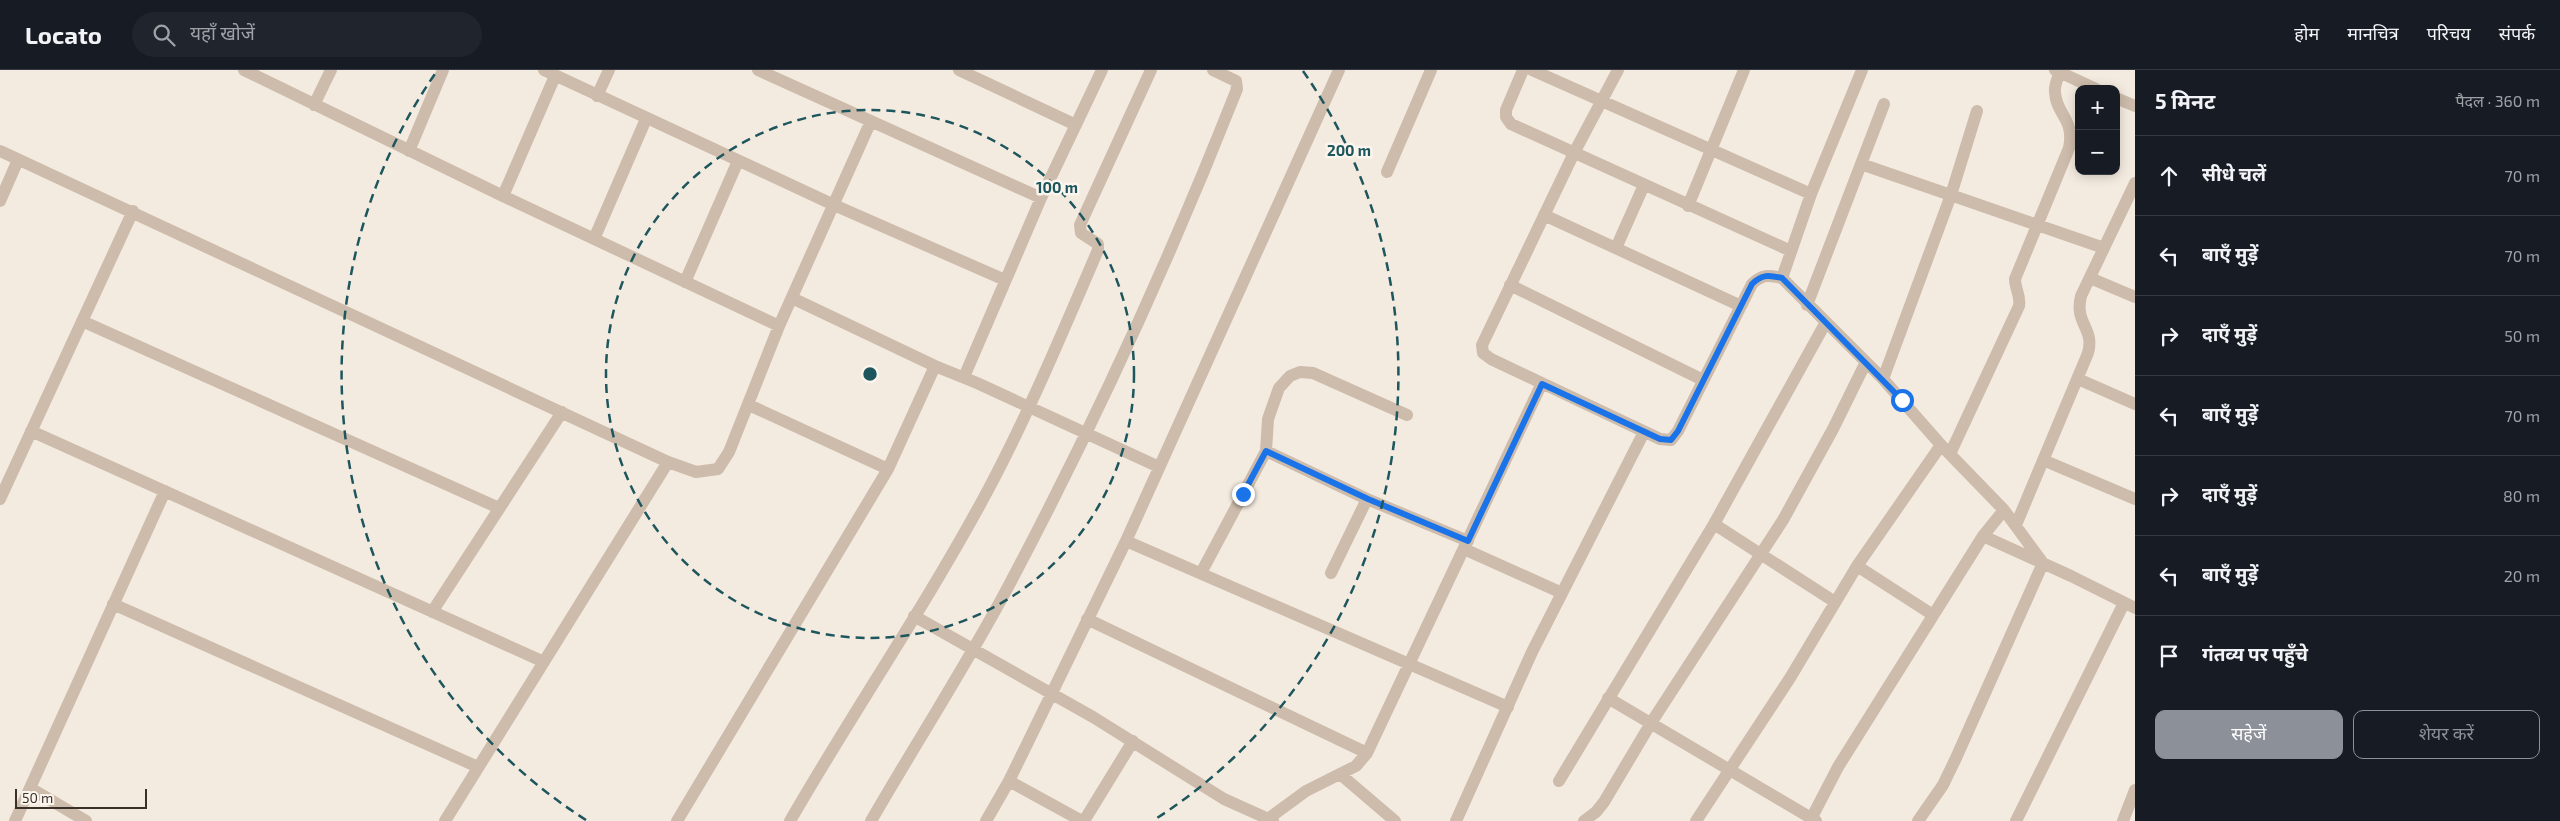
<!DOCTYPE html>
<html lang="hi">
<head>
<meta charset="utf-8">
<style>
	:root { --surface:#171b24; --page:#20242c; --text:#f1f3f6; --muted:#9ea1a6; --line:#363941; --accent:#8c9099 }
	body { margin:0; font-family:"Exo 2","Noto Sans Devanagari",sans-serif; background:var(--page); color:var(--text) }
	.controls { position:absolute; right:15px; top:15px; display:grid; overflow:hidden; border-radius:10px; box-shadow:0 2px 12px #0003 }
	.controls button { width:45px; height:45px; display:grid; place-items:center; padding:0; border:0; border-bottom:1px solid var(--line); background:var(--surface); color:var(--text); font:25px sans-serif }
	.scale { position:absolute; left:15px; bottom:12px; width:132px; box-sizing:border-box; padding-left:5px; border:2px solid #3a302a; border-top:0; font-size:14px; line-height:18px; white-space:nowrap; color:#3a302a; -webkit-text-stroke:4px #fbf5ed; paint-order:stroke }
	.stop { position:absolute; width:15px; height:15px; margin:-11px; border:4px solid #1a73e8; border-radius:50%; background:#fff }
	.stop.end { background:#1a73e8; border-color:#fff; box-shadow:0 1px 5px #0008 }
	.list { margin:0; padding:0; list-style:none }
	h2 { display:flex; justify-content:space-between; align-items:center; height:65px; margin:0; padding:0 20px; font-size:21px }
	h2 small { font-size:16px; font-weight:400; color:var(--muted) }
	.list li { display:grid; grid-template-columns:32px 1fr auto; gap:15px; align-items:center; box-sizing:border-box; height:80px; padding:0 20px; border-top:1px solid var(--line) }
	.list b { display:block; font-size:19px; white-space:nowrap }
	.list em { font-size:16px; font-style:normal; color:var(--muted) }
	.actions { display:flex; gap:10px; padding:15px 20px }
	.actions a { flex:1; padding:11px 0; border:1px solid var(--accent); border-radius:10px; text-align:center; font-size:18px; color:var(--accent) }
	.actions .main { background:var(--accent); color:#fff }
	.icon { flex:none; width:28px; height:28px; fill:none; stroke:currentColor; stroke-width:2; stroke-linecap:round; stroke-linejoin:round }
	.map { position:relative; flex:none; width:2135px; height:751px; overflow:hidden }
	header { display:flex; align-items:center; gap:30px; box-sizing:border-box; height:70px; padding:0 25px; background:var(--surface); border-bottom:1px solid var(--line) }
	header strong { font-size:24px }
	nav { display:flex; gap:28px; margin-inline-start:auto; font-size:18px }
	.search { width:350px; height:45px; background:var(--page); display:flex; align-items:center; gap:12px; box-sizing:border-box; padding:0 18px; border-radius:28px; color:var(--muted); font-size:19px }
	main { display:flex }
	aside { flex:1; background:var(--surface) }
	.map>svg:first-child { display:block }
	.lines { fill:none; stroke-linecap:round; stroke-linejoin:round }
	.street { stroke:#cdbcab; stroke-width:12 }
	.route { stroke:#1a73e8; stroke-width:6 }
	.ring { fill:none; stroke:#1e565d; stroke-width:2.5; stroke-dasharray:9 6 }
	.centre { fill:#1e565d; stroke:#fbf5ed; stroke-width:2.5 }
	.ring-label { font-size:15px; text-anchor:middle; font-weight:bold; fill:#1e565d; stroke:#fbf5ed; stroke-width:5; stroke-linejoin:round; paint-order:stroke }
</style>
</head>
<body>
<header>
<strong>Locato</strong>
<div class="search"><svg class="icon" aria-label="search" viewBox="0 0 24 24"><circle cx="10" cy="10" r="6"/><path d="M15 15l6 6"/></svg>यहाँ खोजें</div>
<nav><a>होम</a><a>मानचित्र</a><a>परिचय</a><a>संपर्क</a></nav>
</header>
<main>
<div class="map">
<svg width="2135" height="751" viewBox="0 0 2135 751">
	<rect width="100%" height="100%" fill="#f4ebe0"/>
	<g class="lines">
		<!-- street -->
		<path class="street" d="M244 0 503 126 779 256
			M544 0 834 135 1005 210
			M758 0 1041 128
			M959 0 1076 55
			M1523 0 1506 40V47L1511 54 1791 181
			M1532 0 1811 124
			M1618 0 1574 83 1482 275 1483 283 1491 289 1660 369 1671 370 1678 361 1752 214C1762 204 1769 205 1782 208L1811 124 1862 0
			M2055 0 2096 19
			M597 26 609 0
			M2116 28 2135 36
			M314 35 331 0
			M0 81 668 392 696 402 718 399 729 382 779 256 871 51
			M409 81 443 0
			M1861 94 2104 178
			M1387 102 1431 0
			M503 126 555 6
			M0 131 18 90
			M1688 136 1744 0
			M1544 145 1741 236
			M594 169 646 49
			M1616 178 1644 115
			M1782 208 1883 309 1941 375 2004 440 2043 493 1956 688 1943 715 1918 751
			M2090 208 2135 227
			M685 212 738 91
			M1510 215 1703 310
			M792 228 935 296 977 313 1159 397
			M1807 235 1884 34
			M82 251 499 438
			M964 307 1041 128 1102 0
			M1883 309 1951 125 1977 41
			M2078 309 2135 334
			M749 335 888 399
			M31 361 544 592
			M1266 381 1367 429 1468 471
			M1950 384 2019 236C2021 226 2015 219 2015 209L2069 78C2075 48 2056 45 2055 22 2054 15 2058 8 2060 2
			M2043 390 2135 429
			M0 429 133 141
			M1714 454 1835 532
			M2016 455 2088 283C2095 258 2074 254 2081 226L2135 113
			M1983 466 2071 506 2135 538
			M1126 471 1508 637
			M1464 479 1562 523
			M1857 496 1933 545
			M1201 503 1266 381 1268 349 1279 318 1290 306 1300 302 1313 303 1407 345
			M1331 503 1367 429
			M113 534 478 697
			M432 542 562 342
			M914 546 1093 647 1224 729 1273 751
			M1087 549 1367 683
			M1608 628 1816 751
			M1340 704 1395 751
			M1009 711 1082 751
			M1559 711 1714 454 1826 252
			M30 718 86 751
			M15 751 165 421
			M445 751 668 392
			M677 751 888 399 935 296
			M790 751C854 640 927 534 988 420 1029 343 1063 261 1098 180V174L1081 163 1080 155 1151 0
			M871 751C916 673 966 596 1008 517 1094 355 1170 189 1237 19L1236 11 1213 0
			M986 751 1009 711 1126 471 1339 0
			M1084 751 1133 671
			M1265 751 1306 721 1356 696 1367 683 1542 313
			M1456 751 1532 582 1644 362
			M1584 751 1596 742 1604 732 1651 653 1783 450 1833 359 1866 292
			M1696 751 1790 608 1857 496 1941 375
			M1810 751 1838 697 1983 466 2004 440
			M2016 751 2124 533
			M2123 751 2135 720"/>
	</g>
	<g class="lines">
		<!-- route -->
		<path class="route" d="M1243 424 1266 381 1368 429 1468 471 1542 314 1660 369 1671 370 1678 361 1752 214C1762 204 1769 205 1782 208L1902 330"/>
	</g>
	<!-- distance rings -->
	<g class="ring">
		<circle cx="870" cy="304" r="264"/>
		<path d="M586 750A529 529 0 0 1 437 1M1303 1A529 529 0 0 1 1154 750"/>
	</g>
	<circle cx="870" cy="304" r="8" class="centre"/>
	<g class="ring-label">
		<text x="1349" y="86">200 m</text>
		<text x="1057" y="123">100 m</text>
	</g>
</svg>
<div class="controls">
<button>+</button>
<button>−</button>
</div>
<div class="scale">50 m</div>
<div class="stop" style="left:1902px;top:330px"></div>
<div class="stop end" style="left:1243px;top:424px"></div>
</div>
<aside>
<h2>5 मिनट<small>पैदल · 360 m</small></h2>
<ul class="list">
<li><svg class="icon" aria-label="ahead" viewBox="0 0 24 24"><path d="M12 20V5M6 11l6-6 6 6"/></svg><div><b>सीधे चलें</b></div><em>70 m</em></li>
<li><svg class="icon" aria-label="left" viewBox="0 0 24 24"><path d="M17 20v-9H6M10 6l-5 5 5 5"/></svg><div><b>बाएँ मुड़ें</b></div><em>70 m</em></li>
<li><svg class="icon" aria-label="right" viewBox="0 0 24 24"><path d="M7 20v-9h11M14 6l5 5-5 5"/></svg><div><b>दाएँ मुड़ें</b></div><em>50 m</em></li>
<li><svg class="icon" aria-label="left" viewBox="0 0 24 24"><path d="M17 20v-9H6M10 6l-5 5 5 5"/></svg><div><b>बाएँ मुड़ें</b></div><em>70 m</em></li>
<li><svg class="icon" aria-label="right" viewBox="0 0 24 24"><path d="M7 20v-9h11M14 6l5 5-5 5"/></svg><div><b>दाएँ मुड़ें</b></div><em>80 m</em></li>
<li><svg class="icon" aria-label="left" viewBox="0 0 24 24"><path d="M17 20v-9H6M10 6l-5 5 5 5"/></svg><div><b>बाएँ मुड़ें</b></div><em>20 m</em></li>
<li><svg class="icon" aria-label="arrive" viewBox="0 0 24 24"><path d="M6 21V4h12l-3 4 3 4H6"/></svg><div><b>गंतव्य पर पहुँचे</b></div></li>
</ul>
<div class="actions"><a class="main">सहेजें</a><a>शेयर करें</a></div>
</aside>
</main>
</body>
</html>
